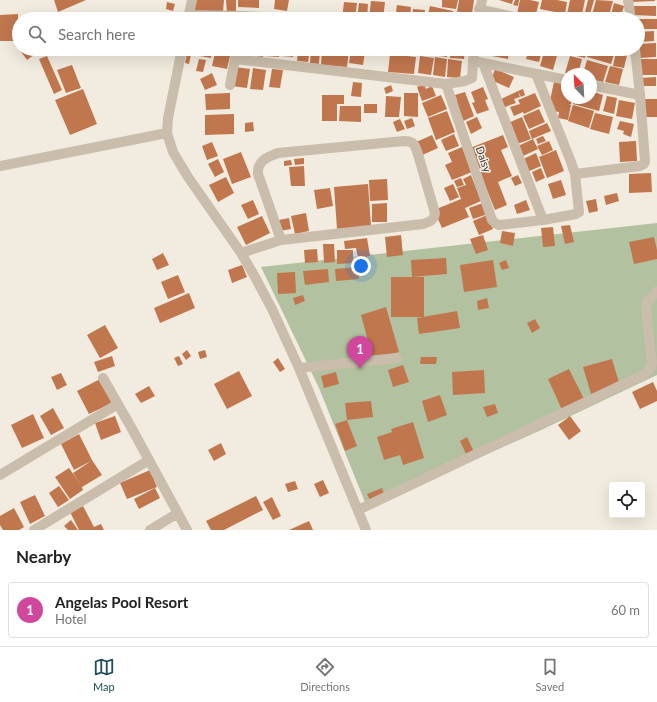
<!DOCTYPE html>
<html lang="en">
<head>
<meta charset="utf-8">
<style>
	:root { --surface:#fff; --page:#f6f6f6; --text:#222; --muted:#767676; --line:#e0e0e0; --accent:#214e58 }
	body { margin:0; font-family:Lato,sans-serif; background:var(--page); color:var(--text) }
	.controls { position:absolute; right:12px; bottom:12px; display:grid; overflow:hidden; border-radius:4px; box-shadow:0 4px 16px #0002 }
	.controls button { width:36px; height:36px; display:grid; place-items:center; padding:0; border:0; border-bottom:1px solid var(--line); background:var(--surface); color:var(--text); font:20px sans-serif }
	.compass { position:absolute; left:561px; top:68px; width:36px; height:36px; border-radius:50%; background:var(--surface); box-shadow:0 4px 16px #0002; rotate:336deg }
	.you { position:absolute; left:361px; top:266px; width:14px; height:14px; margin:-10px; border:3px solid #fff; border-radius:50%; background:#1a73e8; box-shadow:0 0 0 6px #1a73e833 }
	.badge { display:grid; place-items:center; width:26px; height:26px; border-radius:50%; background:var(--accent); color:#fff; font-size:13px; font-weight:700 }
	.pin { position:absolute; translate:-50% -33px; filter:drop-shadow(0 1px 2px #0008) }
	.pin::after { content:''; position:absolute; top:21px; width:14px; height:12px; background:inherit; clip-path:polygon(0 0,100% 0,50% 100%) }
	.list { margin:0; padding:0; list-style:none }
	h2 { display:flex; justify-content:space-between; align-items:center; height:52px; margin:0; padding:0 16px; font-size:17px }
	h2 small { font-size:13px; font-weight:400; color:var(--muted) }
	.list li { display:grid; grid-template-columns:26px 1fr auto; gap:12px; align-items:center; box-sizing:border-box; height:56px; margin:0 8px 8px; padding:0 8px; border:1px solid var(--line); border-radius:4px }
	.list b { display:block; font-size:15px; white-space:nowrap }
	.list p { margin:0; font-size:13px; white-space:nowrap; color:var(--muted) }
	.list em { font-size:13px; font-style:normal; color:var(--muted) }
	.icon { flex:none; width:22px; height:22px; fill:none; stroke:currentColor; stroke-width:2; stroke-linecap:round; stroke-linejoin:round }
	.map { position:relative; flex:none; width:657px; height:530px; overflow:hidden }
	.search { position:absolute; background:var(--surface); box-shadow:0 4px 16px #0002; left:12px; right:12px; top:12px; height:44px; display:flex; align-items:center; gap:10px; box-sizing:border-box; padding:0 14px; border-radius:22px; color:var(--muted); font-size:15px }
	.sheet { height:116px; background:var(--surface) }
	nav { display:flex; justify-content:space-around; align-items:center; box-sizing:border-box; height:56px; border-top:1px solid var(--line); background:var(--surface); font-size:11px; color:var(--muted) }
	nav a { display:grid; justify-items:center; gap:2px }
	nav .on { color:var(--accent) }
	.map>svg:first-child { display:block }
	.green { fill:#b2c19f }
	.building { fill:#c1774e }
	.lines { fill:none; stroke-linecap:round; stroke-linejoin:round }
	.minor { stroke:#cabdab; stroke-width:10 }
	.labels { text-anchor:middle; dominant-baseline:central; stroke-width:3; stroke-linejoin:round; paint-order:stroke }
	.street-label { font-size:11px; fill:#38302a; stroke:#faf5ec }
</style>
</head>
<body>
<div class="map">
<svg width="657" height="530" viewBox="0 0 657 530">
	<rect width="100%" height="100%" fill="#f2ebdf"/>
	<!-- green -->
	<path class="green" d="M657 223V375L539 431 367 507 319 388 261 267Z"/>
	<!-- building -->
	<path class="building" d="M54 0H86L58 12Z
		M194 0H224L223 12 194 11Z
		M226 0H236V13H227Z
		M238 0H259V8L238 7Z
		M275 0H289L287 11 274 9Z
		M442 0H458L456 9 442 7Z
		M459 0H474L472 14 457 12Z
		M499 0H513L512 4Z
		M515 0H519L518 6 513 5Z
		M520 0H530L539 2 535 18 517 14Z
		M542 0H557L567 2 565 14 540 9Z
		M570 0H585L581 19H566Z
		M588 0H594L590 14 585 12Z
		M596 0 613 1 608 19 592 15Z
		M631 0H655V1L631 2Z
		M371 1 385 2 383 19H369Z
		M167 2 175 4 173 11 166 9Z
		M344 2 357 3 355 19H342Z
		M359 3 368 4 367 18H357Z
		M614 3 624 6 620 19H610Z
		M397 5 411 7 410 19H395Z
		M430 6 453 11 451 19H427Z
		M633 6H656V16L633 15Z
		M413 9 425 10 424 19H412Z
		M18 14V41H0V15Z
		M455 14 470 16 469 19H454Z
		M559 14 565 15V19H558Z
		M583 15 599 18V19H582Z
		M638 19H657V29H638Z
		M654 31V41L638 42V32Z
		M656 43V57L640 58 639 44Z
		M19 49H35L38 52 27 60Z
		M201 49H212L211 58 200 56Z
		M239 49H264L263 57 238 54Z
		M266 49H280L279 57 265 56Z
		M282 49H294L293 57 282 56Z
		M298 49H310L308 62 297 61Z
		M311 49 320 50 319 64 310 63Z
		M322 49 349 50 347 67 321 65Z
		M394 49H419L418 56 393 52Z
		M422 49H431L429 56 421 54Z
		M433 49H449L447 57 432 55Z
		M451 49H465L464 59 450 58Z
		M476 49H509L508 59 476 53Z
		M529 49 542 50 539 62 526 59Z
		M545 49 558 52 553 70 540 66Z
		M561 49H572L571 54 560 51Z
		M575 49H587L585 58 573 55Z
		M589 49H608L615 51 611 64 587 57Z
		M351 50 365 52 363 65 349 63Z
		M616 52 627 55 624 68 613 66Z
		M187 53 191 54 189 64 185 63Z
		M215 53 230 56 227 69 212 66Z
		M390 54 416 57 414 74 388 72Z
		M47 56 62 90 54 94 39 59Z
		M420 56 434 58 431 75 418 73Z
		M570 56 582 59 578 74 565 73Z
		M435 57 447 59 445 77 433 75Z
		M199 59 206 60 203 72 196 71Z
		M448 59 462 61 460 78 447 77Z
		M638 59H657V75H638Z
		M587 60 608 66 603 82 591 79V74H583Z
		M72 65 81 88 66 93 57 70Z
		M610 66 623 69 619 85 605 82Z
		M235 67 250 69 247 88 232 86Z
		M253 68 266 70 263 90 250 89Z
		M272 69 283 70 280 88 269 87Z
		M495 69 514 77 509 88 491 80Z
		M212 73 217 85 205 90 200 79Z
		M656 77V86H642L641 78Z
		M353 82 362 83 361 97 351 96Z
		M554 82 567 84V98H573L571 104H569L571 105 568 120 558 118 559 112 553 111 549 105Z
		M424 84 426 89 432 86 436 96 422 101 417 87Z
		M391 85 393 91 386 94 384 88Z
		M483 87 488 99 485 100 489 110 477 114 472 103 475 102 471 92Z
		M83 89 97 124 70 135 55 100Z
		M523 89 525 95 521 97 518 91Z
		M518 91 520 97 514 99 516 103 502 108 499 100Z
		M591 91 603 95 599 111 573 104 574 98H591Z
		M465 92 474 116 461 122 453 102 457 100 455 95Z
		M230 93V109L206 110 205 94Z
		M404 93H418V117L404 116Z
		M535 93 541 106 524 114 523 112 514 116 510 107 520 104 518 100Z
		M322 95H344V104H337V121H322Z
		M441 95 447 109 428 117 422 103Z
		M386 96 401 97 399 117H385Z
		M607 96 617 98 614 114 603 111Z
		M645 99H657V117H645Z
		M619 100 635 103 632 119 616 116Z
		M364 104H377V113H364Z
		M573 105 594 111 589 128 568 121Z
		M340 106H361V122L339 121Z
		M539 109 545 122 529 129 523 116Z
		M447 111 455 132 436 140 428 118Z
		M595 113 613 117 609 134 590 129Z
		M234 114V134L205 135V115Z
		M477 117 482 128 471 134 466 122Z
		M522 117 531 139 517 144 508 123Z
		M412 118 415 126 407 129 404 121Z
		M400 119 405 129 397 132 393 122Z
		M620 121 634 124 631 137 623 134 624 131 617 129Z
		M253 122 254 131 245 132V123Z
		M547 123 551 131 532 139 529 131Z
		M454 134 459 146 446 151 441 140Z
		M432 135 438 148 420 156 414 143Z
		M503 135 508 147 501 150 512 176 498 182 507 205 495 210 470 148Z
		M543 136 546 141 538 144 536 139Z
		M533 139 538 149 523 156 518 146Z
		M549 141 553 150 542 155 537 146Z
		M636 141 637 161 620 162 619 142Z
		M212 142 218 156 207 160 202 146Z
		M462 147 472 172 452 180 445 165 452 162 448 153Z
		M556 150 564 171 547 178 539 157Z
		M241 152 251 177 232 184 223 159Z
		M536 153 541 166 527 172 521 160Z
		M304 158V164L295 165 294 159Z
		M218 159 224 172 215 177 208 164Z
		M291 160 292 165 284 166V161Z
		M304 166 305 186H291L289 167Z
		M541 168 545 178 536 182 532 172Z
		M651 173 652 192 629 193V174Z
		M471 175 481 201 465 208 469 217 442 228 434 210 461 199 457 188 466 185 463 179Z
		M518 175 522 183 515 186 511 178Z
		M226 177 234 193 218 202 209 185Z
		M461 178 464 185 457 187 454 181Z
		M387 179 388 200 370 201 369 180Z
		M561 180 566 195 553 199 548 184Z
		M368 184 371 226 337 229 334 187Z
		M453 184 459 197 450 201 444 188Z
		M330 188 333 206 317 209 314 190Z
		M617 193 619 201 606 205 604 196Z
		M596 199 598 211 589 213 586 201Z
		M253 200 259 214 248 219 241 205Z
		M526 200 530 210 517 214 514 205Z
		M387 203V222H372V204Z
		M483 203 488 214 473 219 469 208Z
		M306 213 309 231 295 234 291 216Z
		M487 215 493 229 479 235 473 221Z
		M262 216 270 233 246 245 237 227Z
		M289 218 291 229 280 231 279 220Z
		M570 225 574 242 565 244 561 226Z
		M553 227 555 246 543 247 541 228Z
		M502 231 515 233 513 246 500 243Z
		M401 235 403 255 387 257 385 237Z
		M483 235 488 250 476 254 470 239Z
		M654 237 657 250V259L634 264 629 242Z
		M367 238 370 256 358 258 356 248 345 249 344 241Z
		M323 244H334L335 262 324 263Z
		M317 249 318 262 305 263 304 250Z
		M337 250H353V263L337 264Z
		M163 253 169 265 157 270 152 259Z
		M446 258 447 274 412 277 411 260Z
		M493 260 497 287 464 292 460 265Z
		M506 260 509 268 502 270 499 263Z
		M242 265 247 277 232 283 228 270Z
		M358 267 359 279 336 281 335 269Z
		M328 269 329 282 305 285 303 271Z
		M295 272 296 293 278 294 277 273Z
		M178 275 185 292 168 299 161 282Z
		M391 277H424V317H391Z
		M189 293 195 308 160 323 154 308Z
		M303 295 305 301 295 305 293 298Z
		M487 298 489 308 478 310 477 301Z
		M386 307 399 352 373 359 361 315Z
		M457 311 460 328 419 334 417 318Z
		M535 319 540 328 532 333 527 323Z
		M105 325 118 348 100 358 87 335Z
		M187 350 191 356 186 360 182 354Z
		M205 350 207 357 200 359 198 352Z
		M112 356 115 366 98 372 94 362Z
		M179 356 183 364 178 366 174 358Z
		M421 357H437L436 364H420Z
		M278 358 285 369 280 372 273 362Z
		M612 359 620 386 591 394 583 367Z
		M403 365 409 382 393 387 388 370Z
		M569 369 585 401 563 412 548 379Z
		M484 370 485 393 453 395 452 372Z
		M239 371 252 396 227 409 214 384Z
		M336 372 339 384 324 388 321 376Z
		M61 373 67 385 57 390 51 377Z
		M102 378 114 402 89 414 77 391Z
		M653 382 657 391V401L640 409 632 392Z
		M149 386 155 396 141 403 135 394Z
		M440 395 447 415 428 422 422 401Z
		M371 401 373 417 347 420 345 403Z
		M495 404 498 413 487 417 483 407Z
		M53 408 64 428 51 435 40 416Z
		M33 414 44 438 22 448 11 425Z
		M115 416 121 432 101 440 95 423Z
		M570 416 581 431 569 440 558 425Z
		M347 420 357 446 345 451 335 424Z
		M413 422 424 458 403 465 400 455 384 460 377 437 392 432 391 429Z
		M79 434 92 460 102 475 82 487 83 490 70 499 55 477 69 468 81 485 73 473 91 461 74 470 61 444Z
		M467 437 474 452 467 456 460 441Z
		M221 443 226 454 214 461 208 450Z
		M150 470 157 487 127 499 120 483Z
		M323 480 329 493 320 497 314 484Z
		M295 481 298 489 288 492 285 484Z
		M59 486 69 500 58 507 49 493Z
		M155 488 160 498 139 509 134 499Z
		M382 488 385 497 371 503 367 494Z
		M35 495 45 516 30 524 20 502Z
		M256 496 263 510 224 530H211L206 521Z
		M272 497 281 516 273 520 263 502Z
		M83 506 94 527 101 524 104 530H79L70 512Z
		M14 508 24 527 19 530H3L0 525V516Z
		M71 520 78 530H68L64 526Z
		M309 521 313 530H289Z"/>
	<g class="lines">
		<!-- minor -->
		<path class="minor" d="M628 0 631 19
			M479 9 522 19
			M189 15 244 16 292 19
			M188 19 192 0
			M478 19 482 0
			M182 49 168 118 167 133 173 152 188 177 241 253 255 277 272 309 299 368 366 530
			M235 59 446 84 492 220 495 223 499 225 543 220 576 214 579 212 575 174 571 162 536 74
			M473 61 567 80
			M483 63 543 220
			M446 84 465 81 472 78 474 49
			M230 85 237 49
			M591 85 640 95
			M0 166 167 133
			M575 174 640 166 644 164 645 161 640 95 635 49
			M241 253 281 240 423 224C429 222 434 221 435 213L417 151C414 143 412 141 404 141L278 153C267 157 257 161 258 174L281 240
			M299 368 397 358
			M103 378 131 427 187 530
			M0 475 118 404
			M358 510 645 374 651 367 652 363 646 309 647 302 657 291
			M34 530 149 460
			M150 530 178 513"/>
	</g>
	<g class="labels">
		<!-- street labels -->
		<g class="street-label">
			<text transform="translate(484 159) rotate(71)">Daisy</text>
		</g>
	</g>
</svg>
<div class="controls">
<button><svg class="icon" aria-label="locate" viewBox="0 0 24 24"><circle cx="12" cy="12" r="6"/><path d="M12 2v4M12 18v4M2 12h4M18 12h4"/></svg></button>
</div>
<svg class="compass" viewBox="-18 -18 36 36"><path d="M0-13l5 13h-10z" fill="#e53935"/><path d="M0 13l5-13h-10z" fill="#767676"/></svg>
<div class="you"></div>
<div class="pin badge" style="left:360px;top:369px;background:#d1479c">1</div>
<div class="search"><svg class="icon" aria-label="search" viewBox="0 0 24 24"><circle cx="10" cy="10" r="6"/><path d="M15 15l6 6"/></svg>Search here</div>
</div>
<section class="sheet">
<h2>Nearby<small></small></h2>
<ul class="list">
<li><span class="badge" style="background:#d1479c">1</span><div><b>Angelas Pool Resort</b><p>Hotel</p></div><em>60 m</em></li>
</ul>
</section>
<nav>
<a class="on"><svg class="icon" aria-label="map" viewBox="0 0 24 24"><path d="M3 6l6-2 6 2 6-2v14l-6 2-6-2-6 2zM9 4v14M15 6v14"/></svg>Map</a>
<a><svg class="icon" aria-label="directions" viewBox="0 0 24 24"><path d="M12 3l9 9-9 9-9-9zM9 14v-3h6M13 9l2 2-2 2"/></svg>Directions</a>
<a><svg class="icon" aria-label="saved" viewBox="0 0 24 24"><path d="M7 4h10v16l-5-4-5 4z"/></svg>Saved</a>
</nav>
</body>
</html>
